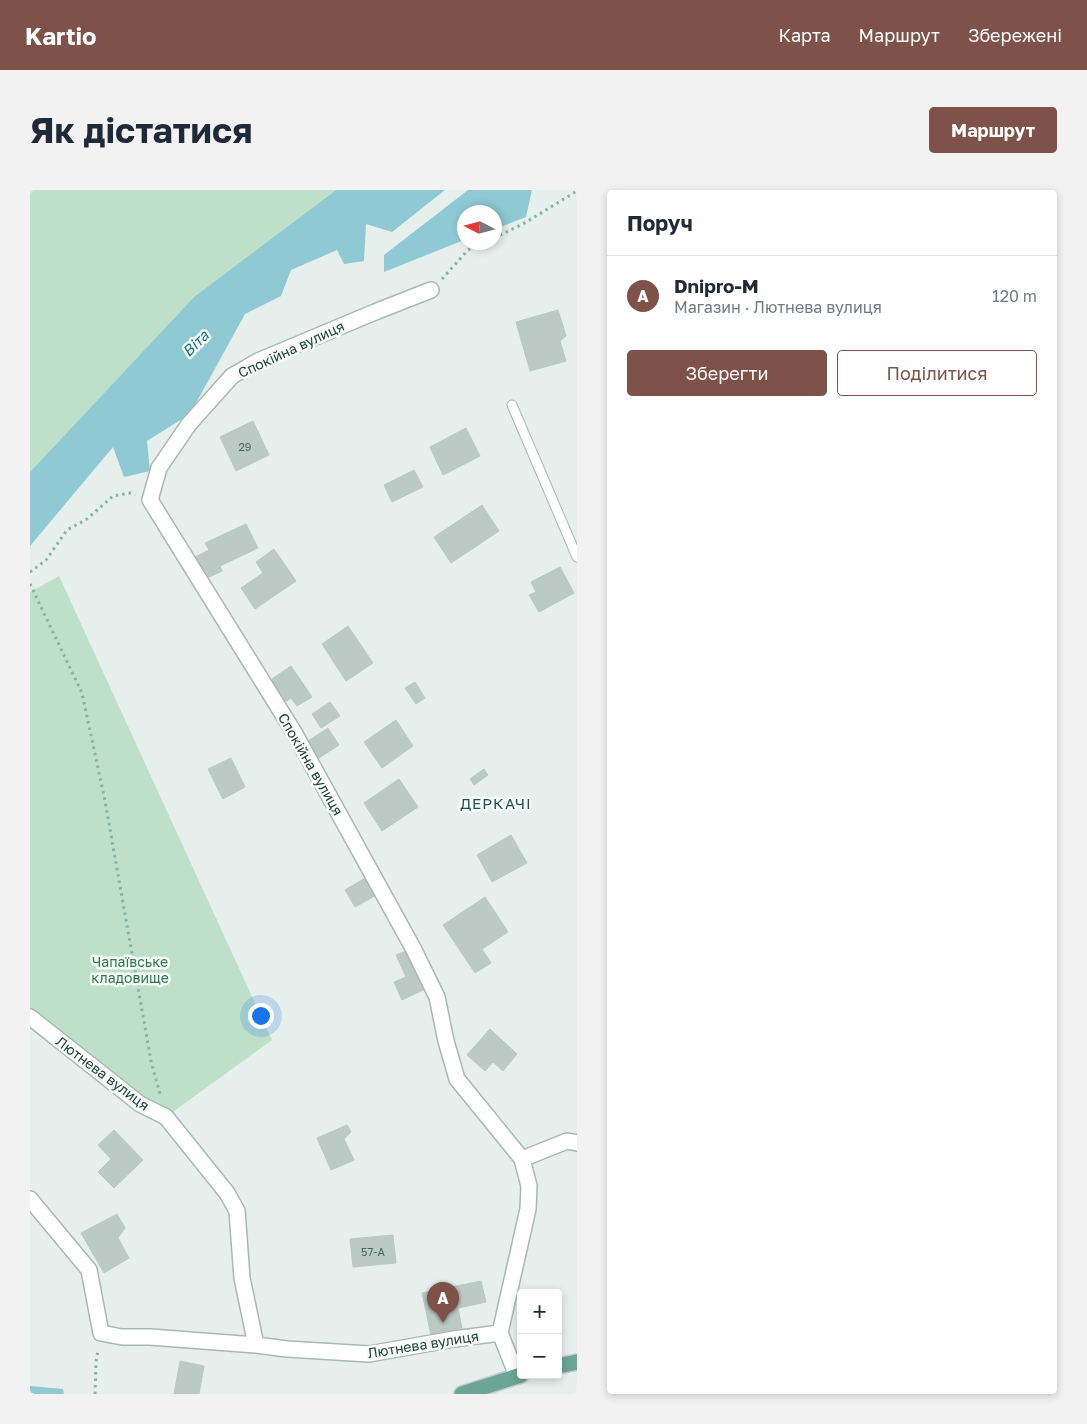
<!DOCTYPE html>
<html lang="uk">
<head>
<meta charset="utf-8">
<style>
	:root { --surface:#fff; --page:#f2f2f3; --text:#1f2937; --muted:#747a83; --line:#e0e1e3; --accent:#7f5249 }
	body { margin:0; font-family:"Golos Text",sans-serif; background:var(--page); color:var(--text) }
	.controls { position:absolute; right:15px; bottom:15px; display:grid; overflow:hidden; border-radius:5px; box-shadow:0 2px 8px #0003 }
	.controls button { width:45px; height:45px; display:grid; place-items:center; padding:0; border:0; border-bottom:1px solid var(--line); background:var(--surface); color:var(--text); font:25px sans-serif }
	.compass { position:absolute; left:427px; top:15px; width:45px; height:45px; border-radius:50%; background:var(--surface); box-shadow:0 2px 8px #0003; rotate:276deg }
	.you { position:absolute; left:230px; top:825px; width:18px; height:18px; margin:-12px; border:4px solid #fff; border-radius:50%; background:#1a73e8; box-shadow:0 0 0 8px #1a73e833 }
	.badge { display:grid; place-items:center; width:32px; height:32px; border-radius:50%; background:var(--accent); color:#fff; font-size:16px; font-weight:700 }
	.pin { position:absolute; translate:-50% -41px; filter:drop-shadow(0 1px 2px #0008) }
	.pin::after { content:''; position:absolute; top:26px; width:18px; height:15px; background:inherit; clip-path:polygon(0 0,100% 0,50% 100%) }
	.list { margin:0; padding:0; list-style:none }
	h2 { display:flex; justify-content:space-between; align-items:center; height:65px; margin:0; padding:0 20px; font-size:21px }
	h2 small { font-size:16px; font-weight:400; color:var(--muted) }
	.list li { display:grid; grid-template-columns:32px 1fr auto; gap:15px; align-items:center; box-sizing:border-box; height:80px; padding:0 20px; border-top:1px solid var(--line) }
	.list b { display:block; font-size:19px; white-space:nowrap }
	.list p { margin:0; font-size:16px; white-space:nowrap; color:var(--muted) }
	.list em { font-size:16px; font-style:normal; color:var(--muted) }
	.actions { display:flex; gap:10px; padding:15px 20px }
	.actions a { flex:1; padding:11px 0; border:1px solid var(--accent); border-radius:5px; text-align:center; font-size:18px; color:var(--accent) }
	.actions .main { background:var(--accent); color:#fff }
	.map { position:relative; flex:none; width:547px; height:1204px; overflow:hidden; border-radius:5px }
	header { display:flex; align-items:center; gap:30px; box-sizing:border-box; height:70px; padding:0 25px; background:var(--accent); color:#fff }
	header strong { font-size:24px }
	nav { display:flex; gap:28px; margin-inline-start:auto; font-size:18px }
	.intro { display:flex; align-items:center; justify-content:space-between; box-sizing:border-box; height:120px; padding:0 30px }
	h1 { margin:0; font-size:35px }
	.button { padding:12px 22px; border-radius:5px; background:var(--accent); color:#fff; font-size:18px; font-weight:700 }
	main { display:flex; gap:30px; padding:0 30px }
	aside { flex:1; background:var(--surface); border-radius:5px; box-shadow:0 2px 8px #0003 }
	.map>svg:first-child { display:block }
	.green { fill:#bfe0c8 }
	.water { fill:#8ec9d4 }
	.building { fill:#bbcac4; stroke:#b8c9c2 }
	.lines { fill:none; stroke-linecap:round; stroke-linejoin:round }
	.service-casing { stroke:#a8b8b2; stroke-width:11 }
	.minor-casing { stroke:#a8b8b2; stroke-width:18 }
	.primary-casing { stroke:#c2cac8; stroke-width:18 }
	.path { stroke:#86b3a5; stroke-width:3; stroke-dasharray:2.5 4; stroke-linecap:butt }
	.service { stroke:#fff; stroke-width:9 }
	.minor { stroke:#fff; stroke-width:15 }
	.primary { stroke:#6aa596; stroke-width:15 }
	.labels { text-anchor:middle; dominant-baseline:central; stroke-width:5; stroke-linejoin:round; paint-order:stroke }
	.number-label { font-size:11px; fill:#4a645c }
	.street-label { font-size:14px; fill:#24423a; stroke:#f7fbf9 }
	.park-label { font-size:14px; fill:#2d7a4b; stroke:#f7fbf9 }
	.water-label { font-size:15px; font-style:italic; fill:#1c6f80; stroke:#f7fbf9 }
	.neighbourhood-label { font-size:15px; letter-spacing:1px; fill:#1f5548; stroke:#f7fbf9 }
</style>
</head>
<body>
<header>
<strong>Kartio</strong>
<nav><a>Карта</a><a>Маршрут</a><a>Збережені</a></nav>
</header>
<div class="intro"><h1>Як дістатися</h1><a class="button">Маршрут</a></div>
<main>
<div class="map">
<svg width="547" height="1204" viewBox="0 0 547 1204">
	<rect width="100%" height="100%" fill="#e6efeb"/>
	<!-- green -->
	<path class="green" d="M0 0H306L164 107 0 282Z
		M29 386 242 850 136 927 0 827V402Z"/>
	<!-- water -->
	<path class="water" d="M306 0H415L362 42 336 34 334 71 314 74 307 60 261 80 251 106 215 124 160 224 117 251 120 281 94 287 83 257 0 356V282L164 107Z
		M438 0H502L496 27 465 39 464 22H434V50L354 82V65Z
		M0 1196 33 1199 34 1204H0Z"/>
	<!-- building -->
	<path class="building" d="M528 120 536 146 530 151 536 171 500 181 486 132Z
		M223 231 239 265 206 281 190 247Z
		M436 238 450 266 413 285 400 257Z
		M384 280 393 297 362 312 354 295Z
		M452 315 469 341 421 373 404 347Z
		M216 334 228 358 190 376 192 381 175 389 165 367 179 360 175 353Z
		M244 359 266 391 225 419 211 398 233 383 226 372Z
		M530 377 544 403 509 422 499 405 506 402 501 392Z
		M318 436 343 473 316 491 292 454Z
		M261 476 282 507 267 516 261 508 250 515 236 493Z
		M385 492 395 508 386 514 375 498Z
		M300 512 310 526 291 538 282 524Z
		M366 530 383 556 352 578 334 552Z
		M298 538 309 555 286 570 275 553Z
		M201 568 215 597 193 609 178 579Z
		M454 579 458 585 444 595 440 589Z
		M369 589 388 617 352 641 334 613Z
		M481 645 497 673 462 692 447 665Z
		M340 685 350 703 325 717 315 700Z
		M455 707 478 742 452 759 461 773 445 783 413 735Z
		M381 759 397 798 372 810 364 792 376 787 366 765Z
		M460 839 487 864 473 881 463 872 455 881 437 865Z
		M317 935 321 942 314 949 324 970 301 980 287 948Z
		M84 940 113 970 84 998 68 982 81 969 68 955Z
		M87 1024 95 1038 88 1048 99 1068 74 1083 51 1043Z
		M363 1045 366 1073 323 1077 320 1049Z
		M451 1091 456 1112 428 1118 432 1138 401 1145 392 1103Z
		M150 1171 174 1176 169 1204H144Z"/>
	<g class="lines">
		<defs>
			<path id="service" d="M482 215 547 367"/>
			<path id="minor" d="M401 100 345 122 228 171 202 186 159 234 129 278 120 310 265 544 383 758 407 807 416 851 427 889 492 969 499 996 498 1019 470 1143 487 1186
				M0 827 110 914 136 927 197 1003 207 1021 212 1088 226 1155
				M492 969 537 951 547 953
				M0 1009 59 1080 71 1143 92 1147H120L226 1155 257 1159 339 1164 424 1149 470 1143"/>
			<path id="primary" d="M528 1176 547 1172
				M432 1204 491 1185"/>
		</defs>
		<!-- service casing -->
		<use href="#service" class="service-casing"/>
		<!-- minor casing -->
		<use href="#minor" class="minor-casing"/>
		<!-- primary casing -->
		<use href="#primary" class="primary-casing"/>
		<!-- path -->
		<path class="path" d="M464 48 493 34 547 1
			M412 89 438 60 454 52
			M0 382 16 370 37 340 57 329 83 306 100 303 105 305
			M0 394 52 503 75 611 121 871 130 904
			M65 1204 66 1172 68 1160"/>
		<!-- service -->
		<use href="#service" class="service"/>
		<!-- minor -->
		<use href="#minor" class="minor"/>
		<!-- primary -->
		<use href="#primary" class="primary"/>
	</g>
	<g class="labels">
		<!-- number labels -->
		<g class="number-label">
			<text x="215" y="256">29</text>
			<text x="343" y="1061">57-А</text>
		</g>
		<!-- street labels -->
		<g class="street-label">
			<text transform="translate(261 159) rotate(-25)">Спокійна вулиця</text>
			<text transform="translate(281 574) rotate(60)">Спокійна вулиця</text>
			<text transform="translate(73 883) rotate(37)">Лютнева вулиця</text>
			<text transform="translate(393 1154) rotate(-9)">Лютнева вулиця</text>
		</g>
		<!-- park labels -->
		<g class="park-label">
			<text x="100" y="771">Чапаївське<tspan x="100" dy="16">кладовище</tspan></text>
		</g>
		<!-- water labels -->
		<g class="water-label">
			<text transform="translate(165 153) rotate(-45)">Віта</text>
		</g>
		<!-- neighbourhood labels -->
		<g class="neighbourhood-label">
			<text x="466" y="613">ДЕРКАЧІ</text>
		</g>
	</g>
</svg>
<div class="controls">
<button>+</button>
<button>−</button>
</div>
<svg class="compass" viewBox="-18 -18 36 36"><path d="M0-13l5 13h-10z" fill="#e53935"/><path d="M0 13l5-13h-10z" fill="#747a83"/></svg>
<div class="you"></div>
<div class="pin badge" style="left:413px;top:1133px">A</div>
</div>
<aside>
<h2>Поруч<small></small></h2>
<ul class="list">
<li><span class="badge">A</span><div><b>Dnipro-M</b><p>Магазин · Лютнева вулиця</p></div><em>120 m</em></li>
</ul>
<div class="actions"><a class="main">Зберегти</a><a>Поділитися</a></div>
</aside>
</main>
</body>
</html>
